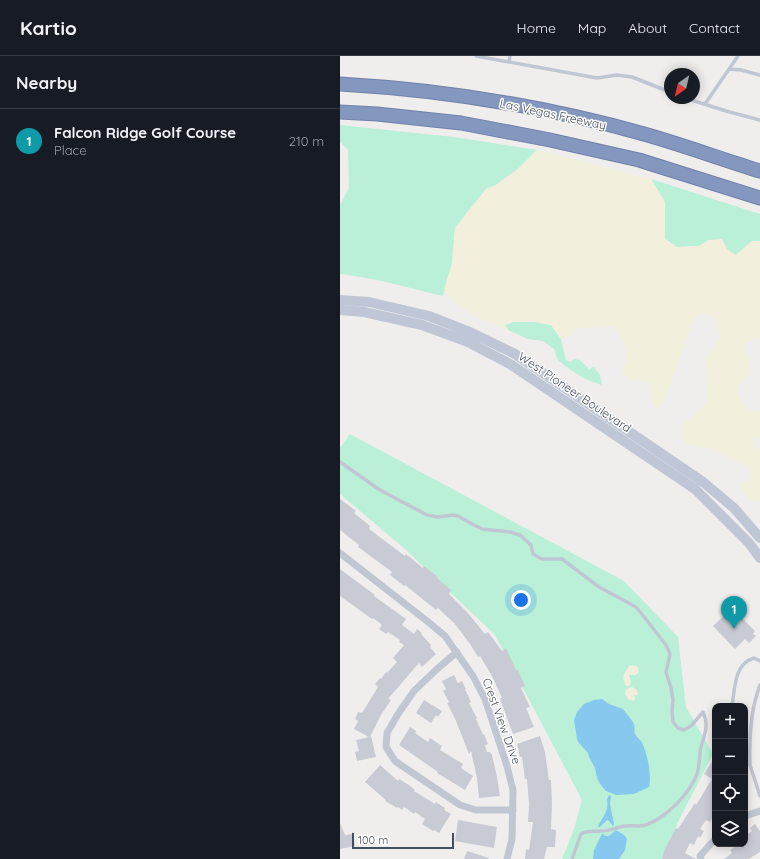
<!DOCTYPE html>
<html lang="en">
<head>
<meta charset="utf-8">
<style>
	:root { --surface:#171b24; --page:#242831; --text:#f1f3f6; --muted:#9ea1a6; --line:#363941; --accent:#8c9099 }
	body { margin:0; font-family:Quicksand,sans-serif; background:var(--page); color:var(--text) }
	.controls { position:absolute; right:12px; bottom:12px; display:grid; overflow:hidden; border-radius:8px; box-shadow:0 2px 10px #0003 }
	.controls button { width:36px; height:36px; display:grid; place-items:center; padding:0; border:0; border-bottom:1px solid var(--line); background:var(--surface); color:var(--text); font:20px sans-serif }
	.compass { position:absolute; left:324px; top:12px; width:36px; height:36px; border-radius:50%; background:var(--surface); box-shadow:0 2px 10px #0003; rotate:214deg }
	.scale { position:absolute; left:12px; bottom:10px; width:102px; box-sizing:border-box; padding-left:4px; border:2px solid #454e5b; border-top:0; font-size:11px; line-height:14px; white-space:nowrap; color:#454e5b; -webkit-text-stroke:3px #fff; paint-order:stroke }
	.you { position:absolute; left:181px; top:544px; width:14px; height:14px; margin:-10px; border:3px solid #fff; border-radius:50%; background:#1a73e8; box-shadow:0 0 0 6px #1a73e833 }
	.badge { display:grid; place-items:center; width:26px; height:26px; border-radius:50%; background:var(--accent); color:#fff; font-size:13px; font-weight:700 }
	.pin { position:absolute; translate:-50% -33px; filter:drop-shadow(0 1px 2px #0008) }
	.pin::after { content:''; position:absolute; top:21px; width:14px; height:12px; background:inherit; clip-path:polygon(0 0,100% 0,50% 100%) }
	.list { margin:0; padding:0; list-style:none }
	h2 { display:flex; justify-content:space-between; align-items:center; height:52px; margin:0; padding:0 16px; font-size:17px }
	h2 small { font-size:13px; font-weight:400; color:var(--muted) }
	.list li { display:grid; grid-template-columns:26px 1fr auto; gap:12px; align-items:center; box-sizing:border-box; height:64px; padding:0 16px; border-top:1px solid var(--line) }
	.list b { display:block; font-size:15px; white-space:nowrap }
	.list p { margin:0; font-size:13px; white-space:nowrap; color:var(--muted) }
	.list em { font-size:13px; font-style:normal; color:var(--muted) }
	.icon { flex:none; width:22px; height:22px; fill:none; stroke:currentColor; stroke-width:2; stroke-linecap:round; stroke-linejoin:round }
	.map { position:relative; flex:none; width:420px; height:803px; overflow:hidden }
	header { display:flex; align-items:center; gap:24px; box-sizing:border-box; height:56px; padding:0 20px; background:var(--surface); border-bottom:1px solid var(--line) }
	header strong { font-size:19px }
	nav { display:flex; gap:22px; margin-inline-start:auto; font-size:14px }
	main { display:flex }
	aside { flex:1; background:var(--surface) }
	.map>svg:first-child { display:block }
	.green { fill:#baf0d7 }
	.sand { fill:#f2efdd }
	.water { fill:#86c8ee }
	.building { fill:#c9cbd4 }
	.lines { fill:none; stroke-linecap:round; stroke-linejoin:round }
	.highway-casing { stroke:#6f82aa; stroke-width:15 }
	.lane { stroke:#c0c7d3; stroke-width:3.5 }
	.street { stroke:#c0c7d3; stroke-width:7 }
	.secondary { stroke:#bfc7d7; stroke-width:10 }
	.highway { stroke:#8497be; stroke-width:13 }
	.labels { text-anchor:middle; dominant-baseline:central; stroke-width:3; stroke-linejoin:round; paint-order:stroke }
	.street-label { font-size:12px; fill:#454e5b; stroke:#fff }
</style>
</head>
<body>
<header>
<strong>Kartio</strong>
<nav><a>Home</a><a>Map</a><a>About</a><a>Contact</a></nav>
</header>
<main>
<aside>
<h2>Nearby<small></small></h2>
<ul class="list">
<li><span class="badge" style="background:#0f9aa8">1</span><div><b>Falcon Ridge Golf Course</b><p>Place</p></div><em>210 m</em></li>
</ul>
</aside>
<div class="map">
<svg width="420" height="803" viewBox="0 0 420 803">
	<rect width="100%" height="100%" fill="#f0eeed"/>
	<!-- green -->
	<path class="green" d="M0 69 114 81 197 94 178 113 156 129 146 133 115 172 112 208 103 240C69 232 35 222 0 218V149L9 132 8 94 0 86Z
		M311 123 420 158V185H412L396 199 369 184 359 190 337 191 325 183V146Z
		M173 266H194L211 269 221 283 226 304 230 306 234 303 240 304 249 313 254 311 260 319 262 329 245 323 228 312 218 304 214 293 203 285 188 283 168 274 165 269Z
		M10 378 284 525 338 581 346 651 373 698 337 768 325 803H222L234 773 242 744 155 579 65 493 0 438V392Z"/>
	<!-- sand -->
	<path class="sand" d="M197 94 311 123 325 146V183L337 191 359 190 369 184 382 183 387 193 396 199 412 185H420V282L413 284 406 287 405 295 410 306 411 317C408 323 402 326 397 331 398 342 407 357 420 355V383L417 380 411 384 420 395V444L414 446 405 440 400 434 402 427 409 425 412 419 409 412 368 392 346 388 341 381V370L363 351 368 341 366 302 381 282 376 264 364 257 354 263 323 349 316 353C310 345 311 335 308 325L290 324 282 316C291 294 286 289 274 271L238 272 229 280 221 283 211 269C196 266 180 262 165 269L168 274 136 261 116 248 104 233 112 208 115 172 146 133 156 129 178 113Z
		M290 609 297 610 299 616 296 619H289L291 627 289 630H286C281 618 284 619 290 609Z
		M292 631 297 634 298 637 297 639H294L295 643 293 645 288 643 285 637 286 633Z"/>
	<!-- water -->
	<path class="water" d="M262 643 269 648 283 653C287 658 291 663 294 668 295 671 294 675 295 678 296 680 299 683 301 685 307 695 312 719 309 731L294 738 276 739 266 735 260 728 257 722 255 712 249 701 248 697 239 687 237 683 234 664 237 656 244 648 254 644Z
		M269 739 271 740 270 748 274 768 273 770 269 765 267 764 260 771H258C263 759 269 757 267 743Z
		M276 774 284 779 287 783 285 794 279 803H253L254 794 262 778H263L265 780H269Z"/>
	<!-- building -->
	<path class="building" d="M0 443 16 455 14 457 30 470 29 473 65 500 66 498 83 512 84 510 98 521 97 522 111 534 109 538 127 556 145 578 148 576 162 595 166 592 176 614H178L185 630 181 632 190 651 186 652 194 671 173 678 160 643 162 642 152 620 140 600 138 601 130 588 115 568 98 552 96 554 65 529 64 530 50 519 52 516 18 491 19 489 0 474Z
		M0 513 35 539 34 540 66 563 62 569 74 578 77 573 82 577 81 578 91 589 90 591 96 598 82 611 79 607 48 643 51 644 41 659 30 681 31 680 36 701 17 705 15 696 19 695 16 684 29 681 14 673 18 665 15 663 18 656 22 657 38 631 35 628 40 622 41 623 46 616 47 617 57 606 53 602 64 589 59 586 60 584 48 576 46 578 39 573 42 569 33 562 32 563 0 540Z
		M392 552 415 575 413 578 416 580 409 587 405 583 395 593 373 570Z
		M114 619 118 627 122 625 126 633H125L131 646 129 647 137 662 136 663 143 679 144 678 148 688 145 689 147 696H150L152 699 157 721 160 740 139 742 137 722 131 695 129 698 116 665 107 647 109 646 103 635 106 633 102 625Z
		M84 644 102 655 98 661 96 659 91 667 76 657Z
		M70 671 76 675 75 677 88 686 90 682 102 690 100 694 123 708 121 712 133 720 125 734 97 717 98 716 59 689Z
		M200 680 205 696 209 724H211L212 748 211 773 216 774 215 791H207L204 803H185L186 793 189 794 193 766H188L189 748 187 723H185L182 701H180L177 688Z
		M375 701V758L370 766 366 764 360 773 364 775 360 782 358 780 354 789 350 787 345 797 356 803H322L324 795 336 772 338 773 355 747 356 749 372 723 364 718Z
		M40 709 58 725 59 723 69 729 75 734 74 735 95 748 96 746 105 752 104 754 111 758 99 777 94 774 93 775 82 768 85 763 75 756 74 758 64 751 62 754 58 751 57 752 45 745 46 744 25 726Z
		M118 764 157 771 154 792 115 785Z
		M0 767 5 779 13 778 15 790 0 793Z
		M415 768 420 775V796L409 803H384L392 797 390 794 399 788H405V780L412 775 410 772Z
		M127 795 149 802 148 803H124Z"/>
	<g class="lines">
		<defs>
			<path id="highway" d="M0 28C103 34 205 50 304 78 343 89 381 103 420 115
				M0 56 37 58 121 67 210 84 299 104 420 142"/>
		</defs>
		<!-- highway casing -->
		<use href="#highway" class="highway-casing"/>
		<!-- lane -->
		<path class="lane" d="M136 0 257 22 277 19 292 21 330 36
			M169 6 170 0
			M389 13 401 14 420 19
			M345 42 386 55 420 64
			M365 48 398 0
			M0 406 40 434 87 459 98 461 113 459 118 460 134 469 142 473 170 476 180 479 191 489 193 498 202 503H222L259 531 296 551 301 557 326 589 330 598 326 616 331 632 333 644 332 655 333 666 338 672 344 674 351 670 363 656
			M392 650C395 632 394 608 414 602L420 605
			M405 706 410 709 420 740
			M410 709C409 683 410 655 420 629
			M232 803 241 778C247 774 254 776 261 775 270 775 277 771 285 770 292 769 300 771 306 769 326 762 350 737 357 718 360 709 359 700 361 691 365 676 369 671 363 656"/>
		<!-- street -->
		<path class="street" d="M0 497 87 565 105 580 133 620 145 643 167 710 173 734 172 783 167 803
			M117 596 97 613 74 635 58 658 47 677 46 691 55 705 120 749 136 754H173
			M405 760 420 755
			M361 803 360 800 375 783"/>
		<!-- secondary -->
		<path class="secondary" d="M0 244 29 246 89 260 132 277 175 298 363 426 394 452 420 482
			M0 254 24 256 82 269 128 286 170 308 355 433 409 487 420 502"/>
		<!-- highway -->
		<use href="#highway" class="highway"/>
	</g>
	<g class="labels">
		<!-- street labels -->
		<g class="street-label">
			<text transform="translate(213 58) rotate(12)">Las Vegas Freeway</text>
			<text transform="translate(235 336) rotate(34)">West Pioneer Boulevard</text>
			<text transform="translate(162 665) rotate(70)">Crest View Drive</text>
		</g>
	</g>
</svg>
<div class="controls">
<button>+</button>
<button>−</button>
<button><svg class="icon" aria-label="locate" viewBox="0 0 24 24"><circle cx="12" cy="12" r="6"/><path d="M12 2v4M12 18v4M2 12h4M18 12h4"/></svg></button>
<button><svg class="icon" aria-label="layers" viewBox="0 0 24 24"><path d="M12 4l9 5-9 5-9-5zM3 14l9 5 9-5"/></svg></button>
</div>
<svg class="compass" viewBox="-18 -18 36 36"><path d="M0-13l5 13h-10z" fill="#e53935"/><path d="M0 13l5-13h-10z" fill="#9ea1a6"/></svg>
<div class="scale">100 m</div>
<div class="you"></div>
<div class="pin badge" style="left:394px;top:573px;background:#0f9aa8">1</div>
</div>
</main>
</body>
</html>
